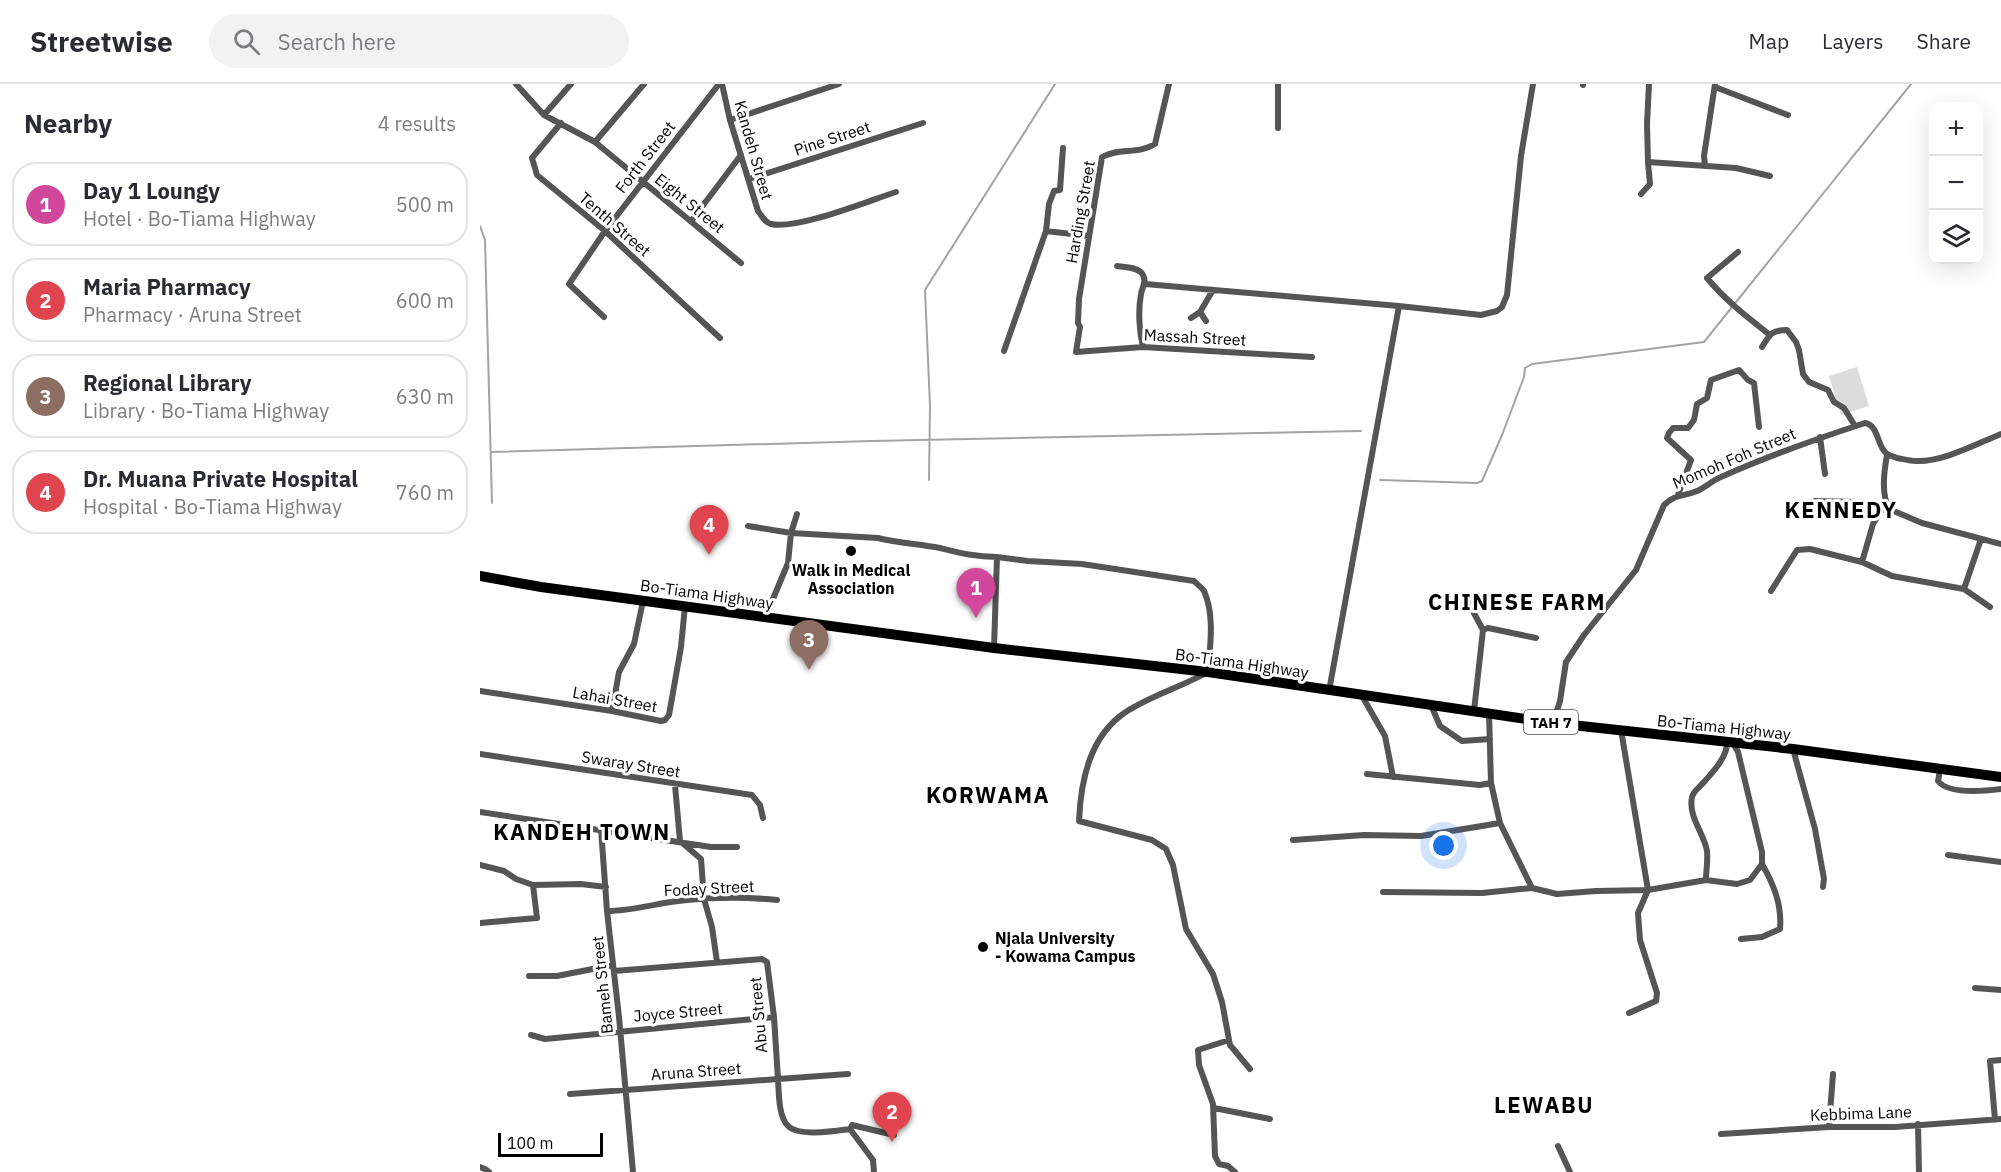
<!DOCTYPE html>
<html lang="en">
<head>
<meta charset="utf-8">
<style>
	:root { --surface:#fff; --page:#f2f2f3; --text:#2b2b33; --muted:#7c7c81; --line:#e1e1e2; --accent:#7c3aed }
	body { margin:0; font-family:"IBM Plex Sans",sans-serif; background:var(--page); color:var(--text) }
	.controls { position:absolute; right:18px; top:18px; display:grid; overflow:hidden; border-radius:12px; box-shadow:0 6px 24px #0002 }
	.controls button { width:54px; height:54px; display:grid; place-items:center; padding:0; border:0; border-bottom:2px solid var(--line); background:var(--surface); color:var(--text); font:30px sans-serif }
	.scale { position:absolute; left:18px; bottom:15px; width:105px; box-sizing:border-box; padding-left:6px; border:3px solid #000; border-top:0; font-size:16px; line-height:21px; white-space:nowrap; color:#000; -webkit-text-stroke:4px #fff; paint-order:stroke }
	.you { position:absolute; left:964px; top:762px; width:21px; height:21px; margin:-15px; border:4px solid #fff; border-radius:50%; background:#1a73e8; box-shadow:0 0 0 9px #1a73e833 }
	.badge { display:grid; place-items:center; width:39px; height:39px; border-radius:50%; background:var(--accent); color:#fff; font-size:20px; font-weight:700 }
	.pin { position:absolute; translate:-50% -50px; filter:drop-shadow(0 2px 3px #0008) }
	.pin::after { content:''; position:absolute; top:32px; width:21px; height:18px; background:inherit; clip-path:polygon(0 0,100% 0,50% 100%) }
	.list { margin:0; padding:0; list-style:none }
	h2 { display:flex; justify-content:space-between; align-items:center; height:78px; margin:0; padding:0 24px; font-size:26px }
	h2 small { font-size:20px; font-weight:400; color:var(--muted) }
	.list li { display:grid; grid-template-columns:39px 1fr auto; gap:18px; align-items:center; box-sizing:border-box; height:84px; margin:0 12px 12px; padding:0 12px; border:2px solid var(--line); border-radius:24px }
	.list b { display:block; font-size:22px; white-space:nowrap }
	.list p { margin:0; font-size:20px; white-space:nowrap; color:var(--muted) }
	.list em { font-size:20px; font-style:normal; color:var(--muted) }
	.icon { flex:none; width:33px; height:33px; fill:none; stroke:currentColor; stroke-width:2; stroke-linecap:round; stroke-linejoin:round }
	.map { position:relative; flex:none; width:1521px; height:1088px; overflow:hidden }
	header { display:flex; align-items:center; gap:36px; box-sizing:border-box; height:84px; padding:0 30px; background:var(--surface); border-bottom:2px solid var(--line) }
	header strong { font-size:28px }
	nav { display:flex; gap:33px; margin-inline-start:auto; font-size:21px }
	.search { width:420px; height:54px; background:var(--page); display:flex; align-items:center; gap:15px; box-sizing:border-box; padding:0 21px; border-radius:33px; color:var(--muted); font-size:22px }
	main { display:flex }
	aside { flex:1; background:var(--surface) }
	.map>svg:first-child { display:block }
	.green { fill:#dcdcdc }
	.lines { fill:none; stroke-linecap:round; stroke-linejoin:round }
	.stream { stroke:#a3a3a3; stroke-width:2 }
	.minor { stroke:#555; stroke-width:6 }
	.trunk { stroke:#000; stroke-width:10 }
	.poi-dot { fill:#000; stroke:#fff; stroke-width:2 }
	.labels { text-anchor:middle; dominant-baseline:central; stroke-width:6; stroke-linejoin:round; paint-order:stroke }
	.shield { fill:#fff; stroke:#4c4c4c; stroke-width:1.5 }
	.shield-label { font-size:15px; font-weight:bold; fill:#000 }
	.street-label { font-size:16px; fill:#000; stroke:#fff }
	.poi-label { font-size:16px; font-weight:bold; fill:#000; stroke:#fff }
	.district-label { font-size:22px; font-weight:bold; letter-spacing:1.5px; fill:#000; stroke:#fff }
</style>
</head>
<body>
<header>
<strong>Streetwise</strong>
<div class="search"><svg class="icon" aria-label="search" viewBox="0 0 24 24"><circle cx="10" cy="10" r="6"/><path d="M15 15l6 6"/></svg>Search here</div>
<nav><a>Map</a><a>Layers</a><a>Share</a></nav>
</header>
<main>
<aside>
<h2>Nearby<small>4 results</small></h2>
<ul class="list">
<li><span class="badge" style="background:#d1479c">1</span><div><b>Day 1 Loungy</b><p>Hotel · Bo-Tiama Highway</p></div><em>500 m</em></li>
<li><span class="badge" style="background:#e0444e">2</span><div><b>Maria Pharmacy</b><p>Pharmacy · Aruna Street</p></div><em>600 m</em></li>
<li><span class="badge" style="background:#8d6e63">3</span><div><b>Regional Library</b><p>Library · Bo-Tiama Highway</p></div><em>630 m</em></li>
<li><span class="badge" style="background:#e0444e">4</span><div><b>Dr. Muana Private Hospital</b><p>Hospital · Bo-Tiama Highway</p></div><em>760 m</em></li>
</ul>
</aside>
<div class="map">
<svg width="1521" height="1088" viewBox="0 0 1521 1088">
	<rect width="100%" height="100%" fill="#fff"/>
	<!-- green -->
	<path class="green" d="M1377 283 1389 322 1361 331 1349 292Z"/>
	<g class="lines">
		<!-- stream -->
		<path class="stream" d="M0 142 5 156 12 419
			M11 368 392 357 881 347
			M449 396 450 322 445 206 575 0
			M900 396 997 399 1002 397 1022 351 1044 293 1045 284 1052 280 1224 258 1431 0"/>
		<!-- minor -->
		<path class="minor" d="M36 0 64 31 115 58 261 179
			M242 0 250 36 278 127C282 132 285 139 291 140 317 146 388 117 416 108
			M689 0 675 60C657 71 640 63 622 73L599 215 598 239 600 243 596 268 663 263 832 273
			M798 0V44
			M1103 0V1
			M1169 0 1167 40 1168 78 1256 84 1290 92
			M1235 3 1308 31
			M64 31 91 0
			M250 36 359 0
			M81 39 52 74 57 91 125 147 240 254
			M115 58 164 0
			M1225 81 1224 72 1235 0
			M269 95 443 39
			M1161 110 1170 100 1168 78
			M212 136 261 71
			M566 147 609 152
			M1258 168 1227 194C1245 216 1267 233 1290 251
			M637 182C645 183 659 183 663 191 667 198 662 203 661 210 658 226 659 247 663 263
			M665 200 919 222 1001 231 1017 227 1022 223 1027 211 1041 72 1053 0
			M720 228 726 237
			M124 233 89 200 125 147 239 0
			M711 234 720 228 733 206
			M1282 263C1290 250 1292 246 1307 246L1316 258 1319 266 1323 290 1329 298 1348 306 1354 318 1364 324 1375 342
			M524 267 566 147 569 120 574 107 580 106 583 64
			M1340 353 1345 390
			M1407 371C1404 388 1401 410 1409 425L1442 439 1521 460
			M1198 411 1211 376 1187 354 1189 349 1193 344H1208L1214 336 1217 320 1227 314 1231 296 1259 286 1268 296 1274 299 1279 343
			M1335 417 1377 418 1399 430
			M268 442 311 449 398 454C418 459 439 460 460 464 480 469 495 473 517 473L514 564
			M517 473 548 477 602 480 714 497C717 500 722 504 724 507 735 531 730 563 728 588 705 601 679 609 656 622 612 644 601 691 599 737L672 756 686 765 693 781 706 845 733 890 742 918 750 961 770 985
			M1382 478 1393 440 1406 419
			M1484 505 1510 523
			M1291 507 1317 466 1330 465 1382 478 1412 492 1484 505 1501 455
			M988 518 1003 546
			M285 534 308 479 311 449 317 430
			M0 607 132 627 181 637 185 636 189 631 201 563 205 522
			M849 607 919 222
			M882 612 905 652 913 693
			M951 621 960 642 982 657 1010 655
			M132 627 139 588 154 560 163 517
			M994 627 1003 546 1008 544 1056 554
			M1073 639 1080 617 1086 578 1104 551 1156 486 1184 421C1197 409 1203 413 1217 407 1226 403 1233 396 1241 393 1288 372 1336 355 1385 339 1398 341 1397 360 1405 368 1408 372 1413 372 1417 374 1423 375 1430 377 1436 377 1463 378 1496 360 1521 350
			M1141 646 1168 806 1226 796 1257 800 1270 796 1282 780V768L1258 668 1253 659
			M1313 665 1335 745 1344 795 1343 803
			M0 670 272 711 280 721 283 734
			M1460 686 1458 697C1469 711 1505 707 1521 705
			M887 690 1000 701 1011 699
			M195 701 200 757 221 775 224 815 232 843 237 878
			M0 728 231 763H257
			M121 745 127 827 139 933 153 1088
			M813 756 884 751 941 752 1020 739
			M1468 771 1521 778
			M0 781 24 787 36 795 53 801 101 800 126 803
			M1226 796C1226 787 1228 777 1227 767 1224 749 1208 733 1212 713 1214 706 1219 704 1224 698 1233 688 1248 672 1247 658
			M1052 804 1077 810 1116 807 1168 806 1158 829 1160 856 1177 909 1176 917 1149 929
			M903 808 1002 809 1052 804 1020 739 1011 699 1009 629
			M127 827C154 827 180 818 207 816 236 813 267 813 297 816
			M0 839 57 834 53 801
			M1261 855 1282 853 1300 845C1302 821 1294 801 1282 780
			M134 887 282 875 287 878 294 933 298 995 368 990
			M49 892H77L133 881
			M1495 904 1521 906
			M51 951 65 955 294 933
			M749 956 718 966 719 981 733 1020 735 1072 739 1080 748 1082 755 1088
			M90 1010 298 995C299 1008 298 1032 308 1042 319 1053 355 1047 370 1045L372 1041 414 1051
			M734 1024 790 1035
			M1515 1036 1510 977 1521 976
			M1438 1040 1439 1088
			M1349 1043 1353 990
			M370 1045 393 1076 394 1088
			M1241 1050 1349 1043H1415L1521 1035
			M1078 1062 1090 1088
			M0 1083 5 1085 9 1088"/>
		<!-- trunk -->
		<path class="trunk" d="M0 492 61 503 514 564 728 588 1073 639 1313 665 1521 693"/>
	</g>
	<!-- markers -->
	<g class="poi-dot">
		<circle cx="371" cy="467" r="6"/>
		<circle cx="503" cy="863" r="6"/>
	</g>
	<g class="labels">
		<!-- shield labels -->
		<rect class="shield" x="1044" y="626" width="54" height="24" rx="4.5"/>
		<g class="shield-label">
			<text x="1071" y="638">TAH 7</text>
		</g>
		<!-- street labels -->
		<g class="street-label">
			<text transform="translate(352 54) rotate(-18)">Pine Street</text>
			<text transform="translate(274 66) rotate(74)">Kandeh Street</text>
			<text transform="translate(165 73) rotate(-52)">Forth Street</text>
			<text transform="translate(210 119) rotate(39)">Eight Street</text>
			<text transform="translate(600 128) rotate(-80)">Harding Street</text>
			<text transform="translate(135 140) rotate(41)">Tenth Street</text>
			<text transform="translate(715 253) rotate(3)">Massah Street</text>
			<text transform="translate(1254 374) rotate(-23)">Momoh Foh Street</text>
			<text transform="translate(227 510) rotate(8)">Bo-Tiama Highway</text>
			<text transform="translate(762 579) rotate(8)">Bo-Tiama Highway</text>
			<text transform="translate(135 615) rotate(10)">Lahai Street</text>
			<text transform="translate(1244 643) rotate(6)">Bo-Tiama Highway</text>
			<text transform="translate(151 680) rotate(9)">Swaray Street</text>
			<text transform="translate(229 804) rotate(-3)">Foday Street</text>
			<text transform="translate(122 901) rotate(-96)">Bameh Street</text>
			<text transform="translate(198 928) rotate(-5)">Joyce Street</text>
			<text transform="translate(278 931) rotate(-95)">Abu Street</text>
			<text transform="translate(216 987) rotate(-4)">Aruna Street</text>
			<text transform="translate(1381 1029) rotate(-2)">Kebbima Lane</text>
		</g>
		<!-- poi labels -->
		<g class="poi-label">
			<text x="371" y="486">Walk in Medical<tspan x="371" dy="18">Association</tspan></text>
			<text x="515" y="854" text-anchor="start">Njala University<tspan x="515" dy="18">- Kowama Campus</tspan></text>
		</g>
		<!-- district labels -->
		<g class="district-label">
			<text x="1361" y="425">KENNEDY</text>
			<text x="1037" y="517">CHINESE FARM</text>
			<text x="508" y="710">KORWAMA</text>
			<text x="102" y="747">KANDEH TOWN</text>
			<text x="1064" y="1020">LEWABU</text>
		</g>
	</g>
</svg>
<div class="controls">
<button>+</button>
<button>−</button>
<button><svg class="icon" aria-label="layers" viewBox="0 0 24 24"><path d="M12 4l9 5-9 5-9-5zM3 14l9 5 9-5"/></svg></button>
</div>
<div class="scale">100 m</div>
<div class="you"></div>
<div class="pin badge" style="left:496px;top:534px;background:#d1479c">1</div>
<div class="pin badge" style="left:412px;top:1058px;background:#e0444e">2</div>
<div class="pin badge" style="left:329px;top:586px;background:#8d6e63">3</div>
<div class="pin badge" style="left:229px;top:471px;background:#e0444e">4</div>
</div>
</main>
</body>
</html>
